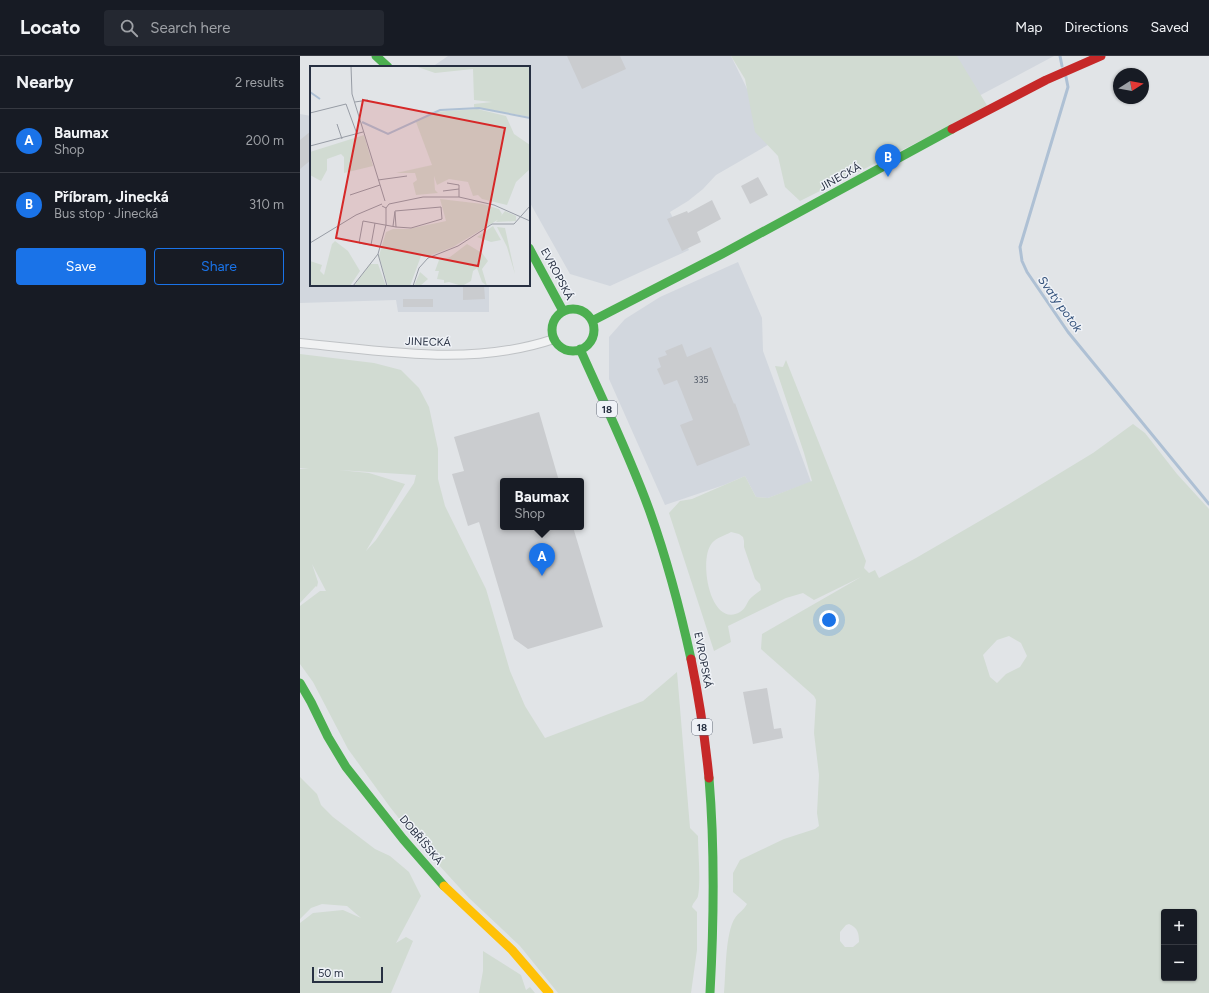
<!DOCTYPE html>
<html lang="en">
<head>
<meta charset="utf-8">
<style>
	:root { --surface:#171b24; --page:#242831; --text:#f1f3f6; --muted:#9ea1a6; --line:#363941; --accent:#1a73e8 }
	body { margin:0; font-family:Figtree,sans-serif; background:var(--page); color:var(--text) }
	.controls { position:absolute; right:12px; bottom:12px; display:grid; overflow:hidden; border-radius:4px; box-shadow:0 1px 3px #0004 }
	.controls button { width:36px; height:36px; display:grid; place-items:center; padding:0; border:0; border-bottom:1px solid var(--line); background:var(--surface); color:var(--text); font:20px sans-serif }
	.compass { position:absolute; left:813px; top:12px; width:36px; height:36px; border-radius:50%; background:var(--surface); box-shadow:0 1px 3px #0004; rotate:79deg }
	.scale { position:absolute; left:12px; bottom:10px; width:71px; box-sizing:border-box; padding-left:4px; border:2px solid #273042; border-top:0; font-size:11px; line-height:14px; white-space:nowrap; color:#273042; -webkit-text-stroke:3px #eff2f7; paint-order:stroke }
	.you { position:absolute; left:529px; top:564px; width:14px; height:14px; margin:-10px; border:3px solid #fff; border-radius:50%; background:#1a73e8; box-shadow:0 0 0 6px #1a73e833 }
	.badge { display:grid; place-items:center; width:26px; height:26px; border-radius:50%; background:var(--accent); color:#fff; font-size:13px; font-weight:700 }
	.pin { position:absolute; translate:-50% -33px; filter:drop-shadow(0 1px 2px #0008) }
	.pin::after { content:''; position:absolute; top:21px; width:14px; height:12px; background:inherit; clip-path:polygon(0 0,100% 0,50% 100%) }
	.popup { position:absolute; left:200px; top:422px; width:84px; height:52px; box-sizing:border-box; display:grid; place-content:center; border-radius:4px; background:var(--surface); filter:drop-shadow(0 1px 3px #0005); font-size:13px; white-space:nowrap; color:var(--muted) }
	.popup b { font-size:15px; color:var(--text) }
	.popup::after { content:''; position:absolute; left:50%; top:100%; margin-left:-8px; border:8px solid transparent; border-top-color:var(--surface) }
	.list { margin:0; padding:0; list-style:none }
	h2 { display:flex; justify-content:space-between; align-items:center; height:52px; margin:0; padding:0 16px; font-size:17px }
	h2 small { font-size:13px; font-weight:400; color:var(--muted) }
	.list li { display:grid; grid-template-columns:26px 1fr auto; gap:12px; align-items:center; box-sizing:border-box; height:64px; padding:0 16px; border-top:1px solid var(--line) }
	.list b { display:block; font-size:15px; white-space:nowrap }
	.list p { margin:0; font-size:13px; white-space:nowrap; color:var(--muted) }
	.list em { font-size:13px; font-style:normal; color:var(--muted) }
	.actions { display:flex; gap:8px; padding:12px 16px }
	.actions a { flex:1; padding:9px 0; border:1px solid var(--accent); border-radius:4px; text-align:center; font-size:14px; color:var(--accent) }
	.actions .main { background:var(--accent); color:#fff }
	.icon { flex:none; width:22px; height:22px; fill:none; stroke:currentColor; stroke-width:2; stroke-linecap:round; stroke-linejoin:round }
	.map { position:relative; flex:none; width:909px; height:937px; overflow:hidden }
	header { display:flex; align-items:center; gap:24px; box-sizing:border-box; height:56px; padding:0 20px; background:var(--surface); border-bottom:1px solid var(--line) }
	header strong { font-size:19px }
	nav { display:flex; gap:22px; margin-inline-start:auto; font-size:14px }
	.search { width:280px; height:36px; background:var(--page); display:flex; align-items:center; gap:10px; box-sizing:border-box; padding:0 14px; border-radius:4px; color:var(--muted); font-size:15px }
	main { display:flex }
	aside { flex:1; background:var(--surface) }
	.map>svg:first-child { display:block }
	.built { fill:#d2d7de }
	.green { fill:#d1dbd2; fill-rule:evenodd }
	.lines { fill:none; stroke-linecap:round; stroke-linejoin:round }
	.stream { stroke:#aec0d4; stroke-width:3 }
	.building { fill:#cacccf }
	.street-casing { stroke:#bfc2c5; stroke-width:10 }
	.street { stroke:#f1f2f3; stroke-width:8 }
	.fast { stroke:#4caf50; stroke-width:9 }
	.slow { stroke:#ffc107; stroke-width:9 }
	.jam { stroke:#c62828; stroke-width:9 }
	.labels { text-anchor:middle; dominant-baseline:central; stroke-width:3; stroke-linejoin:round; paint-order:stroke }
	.number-label { font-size:9px; fill:#505866 }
	.shield { fill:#eff2f7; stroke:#636a78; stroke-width:1 }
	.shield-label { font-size:10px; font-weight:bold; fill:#273042 }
	.street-label { font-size:11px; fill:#273042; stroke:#eff2f7 }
	.water-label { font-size:12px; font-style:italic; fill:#2f4e78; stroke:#eff2f7 }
	.inset-river { fill:none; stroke:#aec0d4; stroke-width:2 }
	.inset-road { fill:none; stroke:#979ca5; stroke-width:1 }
	.view { fill:#d62828; fill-opacity:0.15; stroke:#d62828; stroke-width:2 }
	.inset-edge { fill:none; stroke:#273042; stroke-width:2 }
</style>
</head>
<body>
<header>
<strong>Locato</strong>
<div class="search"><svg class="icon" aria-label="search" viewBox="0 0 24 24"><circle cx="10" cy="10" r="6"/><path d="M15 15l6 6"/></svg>Search here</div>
<nav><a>Map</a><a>Directions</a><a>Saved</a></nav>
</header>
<main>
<aside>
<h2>Nearby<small>2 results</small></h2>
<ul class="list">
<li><span class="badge">A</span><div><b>Baumax</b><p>Shop</p></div><em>200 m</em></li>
<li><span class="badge">B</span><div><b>Příbram, Jinecká</b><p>Bus stop · Jinecká</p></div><em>310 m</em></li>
</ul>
<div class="actions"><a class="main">Save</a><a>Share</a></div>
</aside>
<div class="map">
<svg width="909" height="937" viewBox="0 0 909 937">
	<rect width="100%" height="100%" fill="#e1e4e7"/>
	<!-- built -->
	<path class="built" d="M148 0H431L473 86 416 119 403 133 388 145 370 156 389 194 310 230 270 218 229 145V11H132Z
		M652 0H754L675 42Z
		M0 58 11 60V229H189V256H98L96 244 0 247Z
		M438 206 462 262 463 295 511 426 468 442 456 441 445 420 424 429 365 449 309 323V281L325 263 360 241Z"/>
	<!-- green -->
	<path class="green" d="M431 0H657L688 51 500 145 485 131 478 100 455 76 445 23Z
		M0 298 74 307 101 314 119 332 129 351 138 393V423L145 450 186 533 210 615 225 650 245 682 343 645 377 616 390 772 398 780C398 796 401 825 398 840 397 844 393 846 392 851L397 856V894L391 937H258L220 890 169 842 116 784 90 751 48 693 13 626 0 608V550L20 535H26L12 508 18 526 17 531 16 530 0 547V413H9L0 412ZM39 414 116 419 114 427 76 484 66 495 105 428 69 417Z
		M486 304 566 505 564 512 569 517 575 514 579 522 616 502 709 448 793 397 833 368 845 377 877 418 909 453V937H424C426 918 425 877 435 862 438 857 444 854 447 848L433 836V817L440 804 484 783 515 773 519 770 517 757 519 719 514 677 516 644 514 640 461 593 462 578 561 521 514 544 503 537 486 542 428 570 431 586 414 595 369 457 380 445 392 443 445 420 456 441 468 442 512 425 504 397 475 310 483 311ZM431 476 439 478 443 481 444 485V491L455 523 460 528 461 534C457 537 452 540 449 544 446 549 445 553 440 556 410 573 398 503 412 487 416 482 426 479 431 476ZM709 580 721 587 727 600 720 611 706 618 697 627 690 621 683 599 697 584ZM864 856H894V922H864ZM549 868C558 872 559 877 559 886L553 891H545L540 885V876L546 869Z
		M0 721 17 738 21 749 33 761 75 793 90 800 109 816 121 840 96 887 106 881 113 885 91 937H0V867L13 857 43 854 61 862 47 850 22 848 11 852 0 863Z
		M183 895 221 919 226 934 230 931 235 937H179L183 915Z"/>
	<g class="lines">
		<!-- stream -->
		<path class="stream" d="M760 0 762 10
			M766 21 768 31 720 191 722 205 727 216 768 276 909 448"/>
	</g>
	<!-- building -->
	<path class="building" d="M267 0H320L326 13 282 33Z
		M11 75V104L0 113V84Z
		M458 121 468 139 450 148 441 130Z
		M412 144 421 163 397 176 401 186 382 195 367 163 387 155 388 157Z
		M163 229H184L185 243 163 244Z
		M103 243H133V251H103Z
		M382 288 387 301 411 291 434 348 435 347 450 389 397 410 380 369 393 364 382 336 377 324 364 329 357 313 361 311 358 302 367 299 365 295Z
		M239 356 259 425H203V471H273L303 571 228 593 214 583 179 466 168 470 152 418 164 415 154 381Z
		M467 632 474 673 481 672 483 682 453 688 443 636Z"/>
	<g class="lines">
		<defs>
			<path id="street" d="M0 287C85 295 171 311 254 283"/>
		</defs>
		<!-- street casing -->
		<use href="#street" class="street-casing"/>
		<!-- street -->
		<use href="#street" class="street"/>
		<!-- fast -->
		<path class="fast" d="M76 0 88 11
			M229 192 263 255
			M252 274a21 21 0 1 1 42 0a21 21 0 1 1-42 0Z
			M292 265 422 198 652 73
			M280 293C304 347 330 400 350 456 367 504 380 553 391 603
			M0 627 11 646 28 681 46 711 103 783 144 830
			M409 722C415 794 414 865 410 937"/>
		<!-- slow -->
		<path class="slow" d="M144 830 212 894 249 937"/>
		<!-- jam -->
		<path class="jam" d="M652 73 746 24 801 0
			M391 603C399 642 405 682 409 722"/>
	</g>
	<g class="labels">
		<!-- number labels -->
		<g class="number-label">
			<text x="401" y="323">335</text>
		</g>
		<!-- shield labels -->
		<g class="shield">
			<rect x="297" y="345" width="20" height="16" rx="3"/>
			<rect x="392" y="663" width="20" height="16" rx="3"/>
		</g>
		<g class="shield-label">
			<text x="307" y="353">18</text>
			<text x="402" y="671">18</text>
		</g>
		<!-- street labels -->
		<g class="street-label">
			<text transform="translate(540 121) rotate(-29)">JINECKÁ</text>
			<text transform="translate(257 218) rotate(62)">EVROPSKÁ</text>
			<text transform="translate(128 286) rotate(2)">JINECKÁ</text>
			<text transform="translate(403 604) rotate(79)">EVROPSKÁ</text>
			<text transform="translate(121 784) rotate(50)">DOBŘÍŠSKÁ</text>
		</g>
		<!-- water labels -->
		<g class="water-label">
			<text transform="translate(760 248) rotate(54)">Svatý potok</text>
		</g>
	</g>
	<!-- overview -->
	<g transform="translate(10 10)">
		<rect width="220" height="220" fill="#e1e4e7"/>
		<path d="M105 0H220V51L164 41V38L182 36 164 34 163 3 125 7ZM167 43 196 50 204 68 220 79V103L206 116 197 139 172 133 168 129 163 130 158 116 139 113 127 119 124 110 125 124 128 127 106 129 103 117 107 114 105 107H86L122 99 106 56 123 46ZM54 69 63 100 34 107V91L31 88 17 93V104L11 115 0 109V86ZM130 133 173 138 189 143 192 148 189 153 143 181 116 191 111 190 100 220H78L69 190 76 166 83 163H98L136 155ZM195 145 206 150V155L186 156ZM183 160 191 174 181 176 167 171ZM187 161 195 162 205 208 197 181ZM25 175 38 185 50 205 40 220H0V195L12 199 10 205 14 209 22 178ZM157 178 172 187 178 195 172 203 177 220 172 216 167 202 163 205 161 215 152 220 139 216 134 217V214L127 213 129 205H125L129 194 140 191ZM60 198H68L76 220H44ZM110 206 118 213 110 220H104Z" fill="#d1dbd2"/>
		<path class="inset-river" d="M0 26 10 33M52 56 78 68 130 44 169 42 220 52"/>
		<path class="inset-road" d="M41 0 42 28 75 135M45 36 58 34M0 47 36 38 47 68M27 58 32 73M0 80 53 66M68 114 97 110M137 117 149 119V131M133 125 149 123M40 129 70 119M72 140 76 142 79 138 113 131H149L184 139 220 155M76 142V159L68 188 77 220M85 145 131 141 132 153 101 162 86 161M65 157 61 179 49 177 53 155 86 161 85 146M83 160 85 145M0 177 46 149 72 138M43 220 68 188M103 220 109 202 118 192 148 180 182 158H204L220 140"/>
		<path class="view" d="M53 34 195 62 168 200 26 172Z"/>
		<rect width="220" height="220" class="inset-edge"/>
	</g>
</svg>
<div class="controls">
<button>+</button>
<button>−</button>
</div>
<svg class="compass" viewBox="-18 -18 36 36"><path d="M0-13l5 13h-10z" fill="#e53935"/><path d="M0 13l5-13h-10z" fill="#9ea1a6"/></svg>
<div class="scale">50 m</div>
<div class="you"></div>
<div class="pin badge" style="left:242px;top:520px">A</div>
<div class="popup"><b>Baumax</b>Shop</div>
<div class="pin badge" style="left:588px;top:121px">B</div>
</div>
</main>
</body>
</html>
